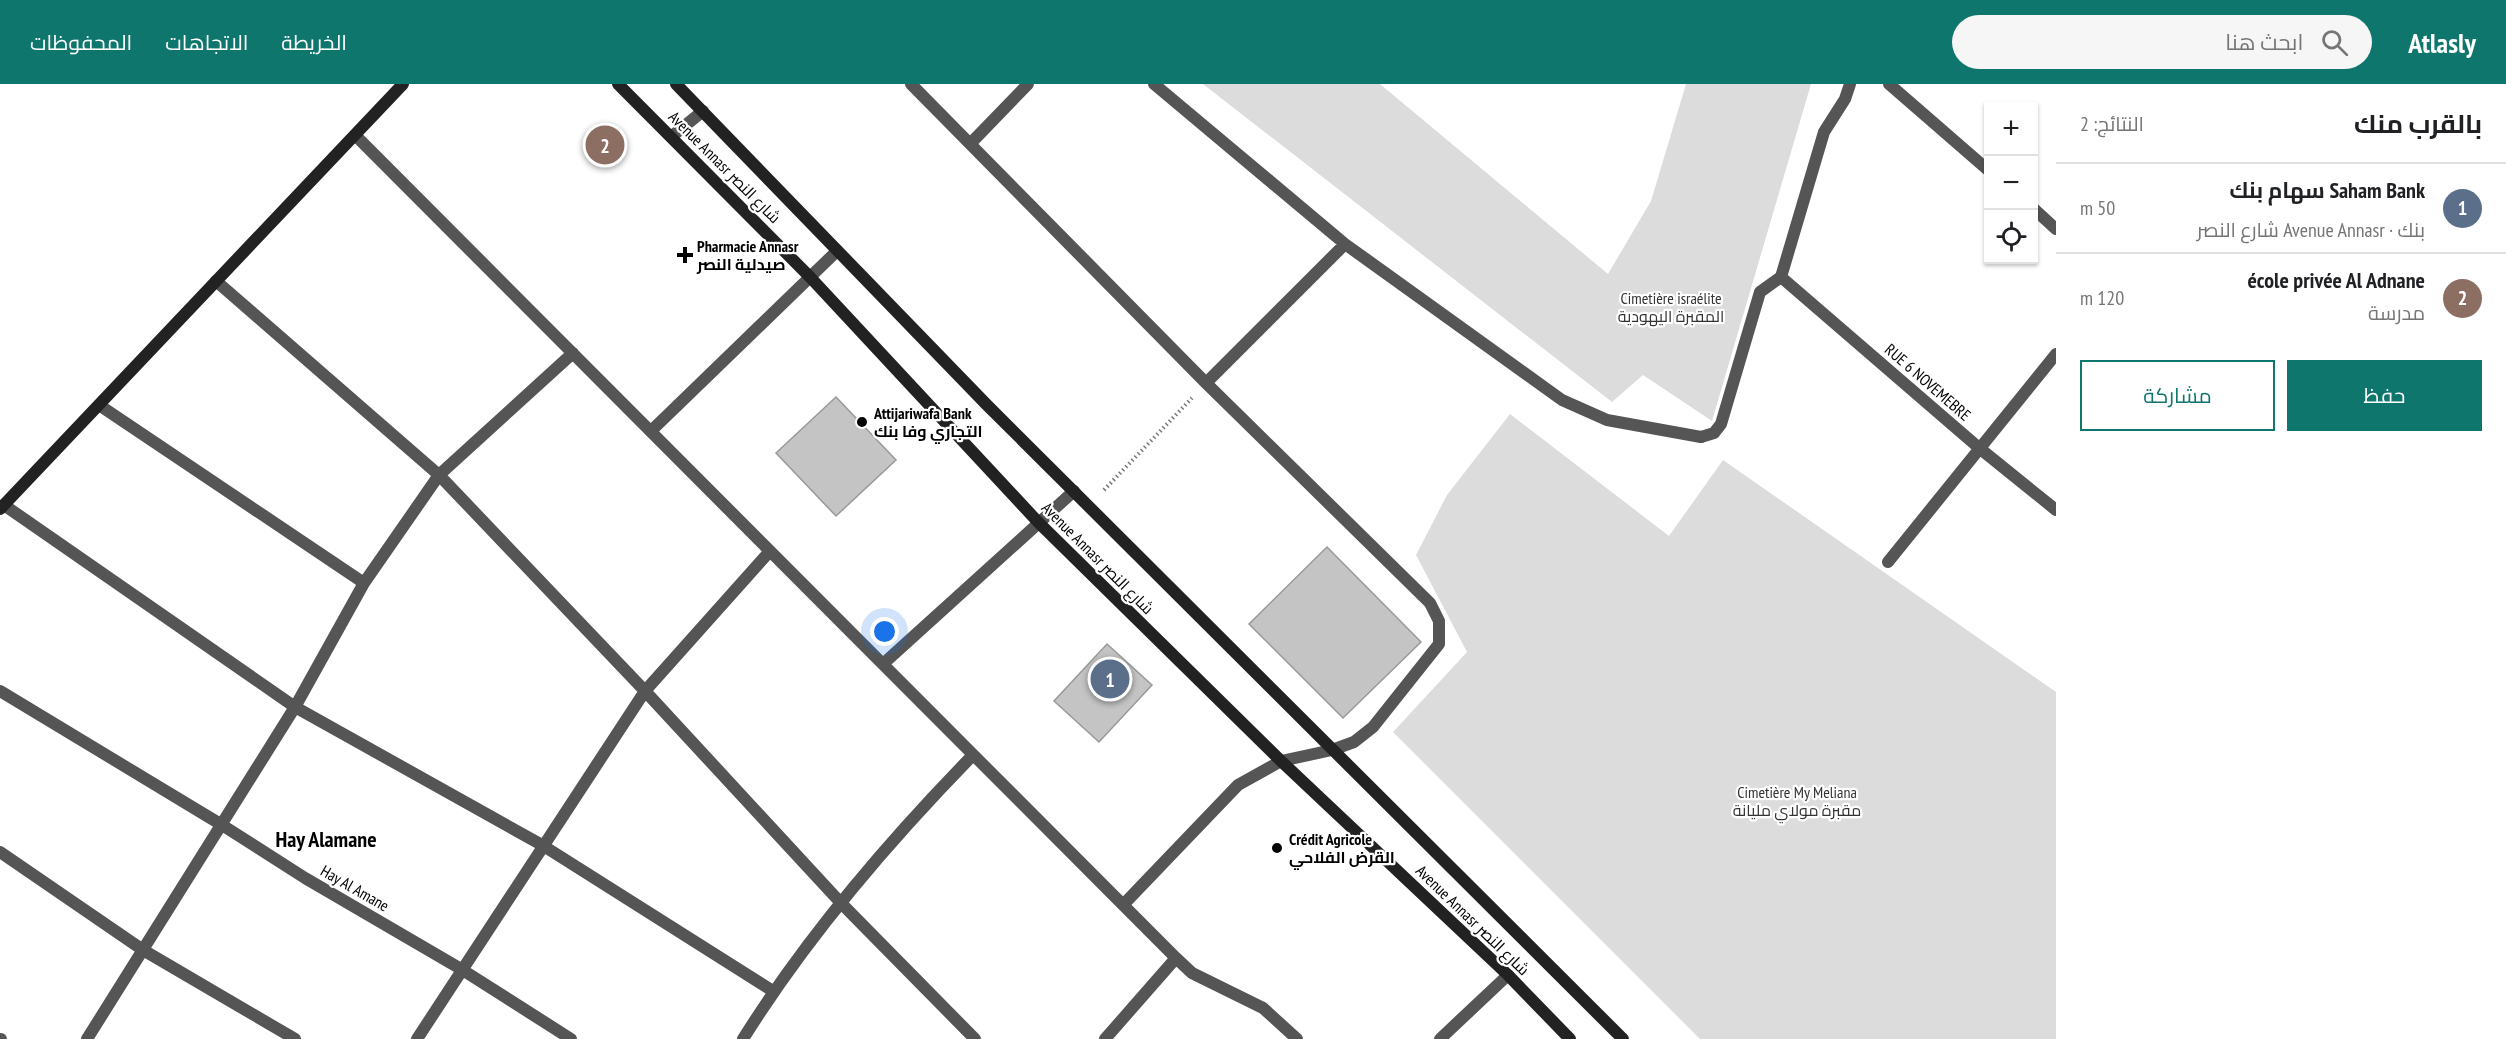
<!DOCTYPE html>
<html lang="ar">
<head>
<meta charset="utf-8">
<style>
	:root { --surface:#fff; --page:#f6f6f6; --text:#202124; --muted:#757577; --line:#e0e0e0; --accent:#0f766e }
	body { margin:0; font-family:"PT Sans Narrow",Cairo,sans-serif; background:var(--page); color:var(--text); direction:rtl }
	.controls { position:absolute; right:18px; top:18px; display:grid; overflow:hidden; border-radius:0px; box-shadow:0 2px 4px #0004 }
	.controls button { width:54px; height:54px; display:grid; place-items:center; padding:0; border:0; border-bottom:2px solid var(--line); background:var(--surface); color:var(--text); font:30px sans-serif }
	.you { position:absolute; left:885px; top:548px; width:21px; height:21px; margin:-15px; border:4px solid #fff; border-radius:50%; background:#1a73e8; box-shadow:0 0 0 9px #1a73e833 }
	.badge { display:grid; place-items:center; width:39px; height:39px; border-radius:50%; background:var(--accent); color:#fff; font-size:20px; font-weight:700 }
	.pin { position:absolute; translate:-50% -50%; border:3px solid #fff; box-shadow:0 2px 6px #0006 }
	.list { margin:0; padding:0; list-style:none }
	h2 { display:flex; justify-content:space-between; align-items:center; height:78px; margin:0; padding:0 24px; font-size:26px }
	h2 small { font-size:20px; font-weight:400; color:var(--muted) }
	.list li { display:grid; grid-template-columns:39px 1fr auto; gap:18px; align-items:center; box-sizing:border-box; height:90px; padding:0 24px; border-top:2px solid var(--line) }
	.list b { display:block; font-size:22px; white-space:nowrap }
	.list p { margin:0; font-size:20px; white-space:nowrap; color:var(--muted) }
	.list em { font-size:20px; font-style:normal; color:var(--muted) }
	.actions { display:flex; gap:12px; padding:18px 24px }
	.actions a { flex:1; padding:14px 0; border:2px solid var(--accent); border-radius:0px; text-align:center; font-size:21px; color:var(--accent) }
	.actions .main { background:var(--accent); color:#fff }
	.icon { flex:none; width:33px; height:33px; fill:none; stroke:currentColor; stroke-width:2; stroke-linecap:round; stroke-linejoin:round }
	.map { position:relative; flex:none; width:2056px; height:955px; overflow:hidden; direction:ltr }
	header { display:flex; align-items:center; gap:36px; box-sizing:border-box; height:84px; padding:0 30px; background:var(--accent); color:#fff }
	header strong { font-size:28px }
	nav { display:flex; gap:33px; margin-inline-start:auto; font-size:21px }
	.search { width:420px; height:54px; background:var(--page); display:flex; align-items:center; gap:15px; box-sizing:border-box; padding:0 21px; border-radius:33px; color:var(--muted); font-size:22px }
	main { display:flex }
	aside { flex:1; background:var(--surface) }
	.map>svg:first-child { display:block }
	.green { fill:#dcdcdc }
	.building { fill:#c4c4c4; stroke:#999; stroke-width:1.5 }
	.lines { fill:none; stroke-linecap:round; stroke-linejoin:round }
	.path { stroke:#777; stroke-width:4; stroke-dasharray:1.5 3; stroke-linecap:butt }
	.lane { stroke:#555; stroke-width:12 }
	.street { stroke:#555; stroke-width:12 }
	.secondary { stroke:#222; stroke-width:12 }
	.poi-dot { fill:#000; stroke:#fff; stroke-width:2 }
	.labels { text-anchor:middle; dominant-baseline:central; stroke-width:4.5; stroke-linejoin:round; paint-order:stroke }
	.street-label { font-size:16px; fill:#000; stroke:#fff }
	.poi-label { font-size:16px; font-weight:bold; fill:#000; stroke:#fff; text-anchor:start }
	.park-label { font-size:16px; fill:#333; stroke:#fff }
	.district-label { font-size:22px; font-weight:bold; fill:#000; stroke:#fff }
</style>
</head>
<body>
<header>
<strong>Atlasly</strong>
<div class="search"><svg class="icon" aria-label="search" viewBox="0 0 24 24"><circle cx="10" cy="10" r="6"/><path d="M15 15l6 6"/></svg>ابحث هنا</div>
<nav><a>الخريطة</a><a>الاتجاهات</a><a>المحفوظات</a></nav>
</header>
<main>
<aside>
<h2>بالقرب منك<small>النتائج: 2</small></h2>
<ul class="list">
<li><span class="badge" style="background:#5c6f8a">1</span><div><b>Saham Bank سهام بنك</b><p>بنك · Avenue Annasr شارع النصر</p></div><em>50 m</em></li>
<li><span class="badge" style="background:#8d6e63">2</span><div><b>école privée Al Adnane</b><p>مدرسة</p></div><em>120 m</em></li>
</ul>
<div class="actions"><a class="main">حفظ</a><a>مشاركة</a></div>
</aside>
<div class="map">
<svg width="2056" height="955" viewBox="0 0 2056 955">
	<rect width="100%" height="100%" fill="#fff"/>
	<!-- green -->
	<path class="green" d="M1203 0H1380L1608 190 1651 117 1686 0H1811L1712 337 1643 291 1612 318Z
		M1510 330 1669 452 1723 376 2056 608V955H1700L1393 648 1467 568 1416 471 1447 411Z"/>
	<!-- building -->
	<path class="building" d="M836 313 896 376 836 432 776 369Z
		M1327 463 1421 558 1343 634 1249 540Z
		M1107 560 1152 601 1099 658 1054 617Z"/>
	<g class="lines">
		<!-- path -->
		<path class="path" d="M1104 406 1192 314"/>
		<!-- lane -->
		<path class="lane" d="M1701 353 1714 349 1721 340 1760 208 1781 193"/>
		<!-- street -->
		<path class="street" d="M911 0 1206 299 1430 519 1439 537V560L1373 643 1354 658 1332 666 1281 677 1238 701 1123 821
			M1154 0 1345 160 1562 316 1607 336 1701 353
			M1850 0 1845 15 1824 48 1781 193 1978 363 2056 426
			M1889 0 1988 86
			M355 51 1176 874 1192 889 1263 924 1297 955
			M671 53 703 27
			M970 60 1028 0
			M2034 125 2056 145
			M216 197 439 391 645 607 840 818 975 955
			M1206 299 1345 160
			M99 321 364 499
			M651 347 837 167
			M4 421 295 623 542 761 773 907
			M1888 478 2056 270
			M883 580 1074 407
			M0 607 222 741 305 794 461 885 571 955
			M0 768 143 866 295 955
			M0 955H1
			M87 955 295 623 364 499 439 391 573 269
			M417 955 645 607 770 467
			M743 955C808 851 888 758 973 671
			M1105 955 1176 874
			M1440 955 1508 891"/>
		<!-- secondary -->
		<path class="secondary" d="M618 0 810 193 1038 438 1281 677 1508 891 1570 955
			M676 0 987 321 1623 955
			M0 425 403 0"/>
	</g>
	<!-- markers -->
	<g class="poi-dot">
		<path d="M682 162h6v6h6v6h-6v6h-6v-6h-6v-6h6z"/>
		<circle cx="862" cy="338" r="6"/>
		<circle cx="1277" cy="764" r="6"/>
	</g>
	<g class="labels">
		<!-- street labels -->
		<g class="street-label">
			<text transform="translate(725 83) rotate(45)">Avenue Annasr شارع النصر</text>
			<text transform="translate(1928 298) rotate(41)">RUE 6 NOVEMEBRE</text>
			<text transform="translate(1098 474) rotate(45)">Avenue Annasr شارع النصر</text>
			<text transform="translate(355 804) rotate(30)">Hay Al Amane</text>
			<text transform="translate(1473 836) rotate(44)">Avenue Annasr شارع النصر</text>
		</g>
		<!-- poi labels -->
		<g class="poi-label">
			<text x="697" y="162">Pharmacie Annasr<tspan x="697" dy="18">صيدلية النصر</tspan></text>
			<text x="874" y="329">Attijariwafa Bank<tspan x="874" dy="18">التجاري وفا بنك</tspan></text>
			<text x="1289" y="755">Crédit Agricole<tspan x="1289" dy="18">القرض الفلاحي</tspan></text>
		</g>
		<!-- park labels -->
		<g class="park-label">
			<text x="1671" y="214">Cimetière israélite<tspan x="1671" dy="18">المقبرة اليهودية</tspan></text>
			<text x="1797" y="708">Cimetière My Meliana<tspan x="1797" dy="18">مقبرة مولاي مليانة</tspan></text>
		</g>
		<!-- district labels -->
		<g class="district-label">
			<text x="326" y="755">Hay Alamane</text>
		</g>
	</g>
</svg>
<div class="controls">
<button>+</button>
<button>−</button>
<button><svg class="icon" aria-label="locate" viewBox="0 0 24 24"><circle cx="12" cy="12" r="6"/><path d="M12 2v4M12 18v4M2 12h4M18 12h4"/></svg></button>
</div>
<div class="you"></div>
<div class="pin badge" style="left:1110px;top:595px;background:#5c6f8a">1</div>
<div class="pin badge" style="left:605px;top:61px;background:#8d6e63">2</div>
</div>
</main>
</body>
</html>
